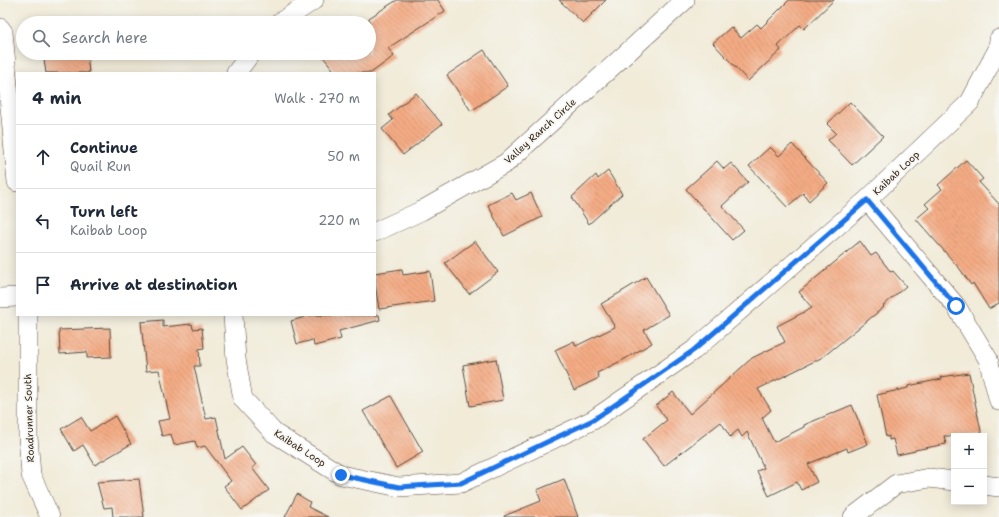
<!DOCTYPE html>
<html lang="en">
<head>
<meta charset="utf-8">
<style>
	:root { --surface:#fff; --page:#f2f2f3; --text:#1f2937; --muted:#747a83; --line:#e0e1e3 }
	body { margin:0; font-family:"Shantell Sans",sans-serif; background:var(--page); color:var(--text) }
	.controls { position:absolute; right:12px; bottom:12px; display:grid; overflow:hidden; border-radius:0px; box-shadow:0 2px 10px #0003 }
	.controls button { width:36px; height:36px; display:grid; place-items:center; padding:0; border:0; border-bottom:1px solid var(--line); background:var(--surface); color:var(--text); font:20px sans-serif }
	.stop { position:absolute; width:12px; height:12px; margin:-9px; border:3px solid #1a73e8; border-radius:50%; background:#fff }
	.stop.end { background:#1a73e8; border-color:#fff; box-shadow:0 1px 4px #0008 }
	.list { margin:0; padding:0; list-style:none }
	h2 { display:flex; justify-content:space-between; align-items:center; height:52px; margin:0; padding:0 16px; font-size:17px }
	h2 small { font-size:13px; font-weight:400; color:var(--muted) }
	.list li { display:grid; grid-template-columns:26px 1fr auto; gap:12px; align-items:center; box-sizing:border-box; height:64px; padding:0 16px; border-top:1px solid var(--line) }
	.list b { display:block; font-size:15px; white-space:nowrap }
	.list p { margin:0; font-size:13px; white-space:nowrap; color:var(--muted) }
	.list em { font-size:13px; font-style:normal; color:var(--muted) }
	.icon { flex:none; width:22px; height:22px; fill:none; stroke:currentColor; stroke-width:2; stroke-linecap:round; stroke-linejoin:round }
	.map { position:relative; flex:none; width:999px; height:517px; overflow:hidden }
	.search { position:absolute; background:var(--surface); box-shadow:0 2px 10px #0003; left:16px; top:16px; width:360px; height:44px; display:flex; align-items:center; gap:10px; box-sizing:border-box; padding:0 14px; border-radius:22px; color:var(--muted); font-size:15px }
	.panel { position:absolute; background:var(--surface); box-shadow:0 2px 10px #0003; left:16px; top:72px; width:360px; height:244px; border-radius:0px }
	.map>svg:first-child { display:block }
	.building { fill:url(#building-back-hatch) }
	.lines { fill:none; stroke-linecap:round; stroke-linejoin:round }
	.minor-casing { stroke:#56473a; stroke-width:20 }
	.minor { stroke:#fff; stroke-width:19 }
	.route { stroke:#1a73e8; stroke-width:5 }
	.labels { text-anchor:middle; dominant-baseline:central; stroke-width:3.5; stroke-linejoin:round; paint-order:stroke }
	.street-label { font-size:10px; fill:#3b2a1e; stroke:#f6f6f2 }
</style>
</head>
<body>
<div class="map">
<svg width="999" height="517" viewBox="0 0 999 517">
	<defs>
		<pattern id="building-back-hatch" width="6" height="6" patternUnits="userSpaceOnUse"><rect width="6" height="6" fill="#f4ac85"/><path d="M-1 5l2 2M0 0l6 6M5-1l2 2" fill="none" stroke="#c78c6c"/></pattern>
	</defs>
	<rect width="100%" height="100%" fill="#f6f6f2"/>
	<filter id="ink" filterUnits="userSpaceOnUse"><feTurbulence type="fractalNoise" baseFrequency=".025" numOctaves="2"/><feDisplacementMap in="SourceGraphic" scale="8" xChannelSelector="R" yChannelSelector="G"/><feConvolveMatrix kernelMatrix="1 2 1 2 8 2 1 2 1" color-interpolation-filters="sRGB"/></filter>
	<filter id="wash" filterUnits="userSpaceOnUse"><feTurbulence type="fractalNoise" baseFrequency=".012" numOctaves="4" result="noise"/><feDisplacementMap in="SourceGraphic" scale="16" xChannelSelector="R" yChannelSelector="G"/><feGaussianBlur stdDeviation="0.9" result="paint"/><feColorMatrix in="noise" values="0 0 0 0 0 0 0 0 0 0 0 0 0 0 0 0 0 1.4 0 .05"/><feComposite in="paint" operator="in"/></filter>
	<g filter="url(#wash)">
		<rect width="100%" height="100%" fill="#f1ebd8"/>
		<g id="blocks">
			<!-- building -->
			<path class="building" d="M397 0H438L445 11 388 48 394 56 371 73H336L320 53H369V18Z
				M559 0H606L583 23Z
				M789 0H834L804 29 800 25 778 46 781 50 748 81 713 43 731 27 741 38 757 24 761 28Z
				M484 50 508 86 471 111 447 75Z
				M43 53H87L89 73H46Z
				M416 93 442 124 403 155 382 129 393 120 389 115Z
				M850 102 883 136 852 165 828 140 836 133 827 124Z
				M792 144 828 183 809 201 803 193 787 207 749 166 770 147 779 156Z
				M966 160 983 179 979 182 999 204V303L989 309 973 283 971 285 960 269 916 219 929 208 925 204 942 189 938 185Z
				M717 161 724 169 731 163 748 182 722 206 744 230 732 240 686 189Z
				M608 171 622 194 589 224 572 197 596 175 598 179Z
				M512 193 516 200 531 193 542 217 504 236 488 205Z
				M475 241 498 272 469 294 445 263Z
				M860 241 871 256 876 253 891 272 893 271 906 286 883 306 884 307 823 357 758 389 771 410 762 418 774 442 804 427V425L852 405 868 444 848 452 847 448 808 464 817 482 801 490 797 482 769 496 757 471 764 468 747 432 742 437 738 430 730 437 721 422 664 466 643 439 667 420 656 406 673 392 690 414 752 358 785 342 777 326 812 308 799 292Z
				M402 269 403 275 430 271 434 301 379 309 375 284V273Z
				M646 277 669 315 644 330 652 343 623 360 597 373 599 378 574 390 555 350 574 341 576 346 615 327 601 304Z
				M304 315H379L380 320 339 331 341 339 314 346 313 340 297 344 291 321 305 317Z
				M163 320V327L192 324 193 329 202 328 204 348 199 349 200 366H194L206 419 216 417 225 459 242 447 256 465 252 468 269 490 242 510 224 486 231 481 205 446 197 448 195 441 174 445 171 434 162 436 158 421 170 419 159 370 146 371 141 322Z
				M110 328 111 357 87 358V352L60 354 59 330Z
				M496 359 503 400 470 406 463 365Z
				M969 373 982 436H944L946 444 915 450V451L897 455 893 439 889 440V436L886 437 877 395 908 388V386L942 379 941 377Z
				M391 396 423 452 396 468 363 411Z
				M115 416 131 444 95 465 83 445 74 451 61 429 81 417 90 431Z
				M139 479 144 517H113L112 507 104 508 97 482Z
				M564 479 578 517H504V516L541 501 537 490Z
				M297 494 310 502 308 507 328 517H285Z"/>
		</g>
	</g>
	<g filter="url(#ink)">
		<use href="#blocks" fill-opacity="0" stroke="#56473a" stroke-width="1"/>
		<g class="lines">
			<defs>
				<path id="minor" d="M279 23 314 0
					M0 28 3 32 17 182
					M236 73 251 53
					M867 200 956 306 988 359 999 401
					M375 232 421 211 506 163 685 0
					M0 298 17 297
					M28 315V437L31 475 50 517
					M233 315 236 359 243 399 274 433 341 475 399 487 461 483 593 420 694 350 867 200 970 102 998 49 999 39
					M984 485 999 487
					M853 517 896 484 929 478 954 481"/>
			</defs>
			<!-- minor casing -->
			<use href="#minor" class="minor-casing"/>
			<!-- minor -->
			<use href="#minor" class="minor"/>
		</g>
	</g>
	<g class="lines" filter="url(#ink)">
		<!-- route -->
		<path class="route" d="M341 475 399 487 461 483 593 420 694 350 867 200 956 306"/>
	</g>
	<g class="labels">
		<!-- street labels -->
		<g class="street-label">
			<text transform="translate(540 131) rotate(-42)">Valley Ranch Circle</text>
			<text transform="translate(896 173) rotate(-43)">Kaibab Loop</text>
			<text transform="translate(29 418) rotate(-92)">Roadrunner South</text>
			<text transform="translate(300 448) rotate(33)">Kaibab Loop</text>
		</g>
	</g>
</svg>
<div class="controls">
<button>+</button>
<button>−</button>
</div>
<div class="stop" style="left:956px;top:306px"></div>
<div class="stop end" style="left:341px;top:475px"></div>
<div class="search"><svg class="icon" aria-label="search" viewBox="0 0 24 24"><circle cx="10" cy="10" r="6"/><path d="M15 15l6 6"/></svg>Search here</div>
<section class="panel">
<h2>4 min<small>Walk · 270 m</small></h2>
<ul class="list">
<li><svg class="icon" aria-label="ahead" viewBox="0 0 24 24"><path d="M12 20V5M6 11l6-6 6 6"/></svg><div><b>Continue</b><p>Quail Run</p></div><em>50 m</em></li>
<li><svg class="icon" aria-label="left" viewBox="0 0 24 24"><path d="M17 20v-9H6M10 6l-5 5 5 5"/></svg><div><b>Turn left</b><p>Kaibab Loop</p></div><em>220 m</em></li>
<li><svg class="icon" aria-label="arrive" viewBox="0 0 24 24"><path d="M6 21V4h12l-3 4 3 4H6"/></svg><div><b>Arrive at destination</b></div></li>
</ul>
</section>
</div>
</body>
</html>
